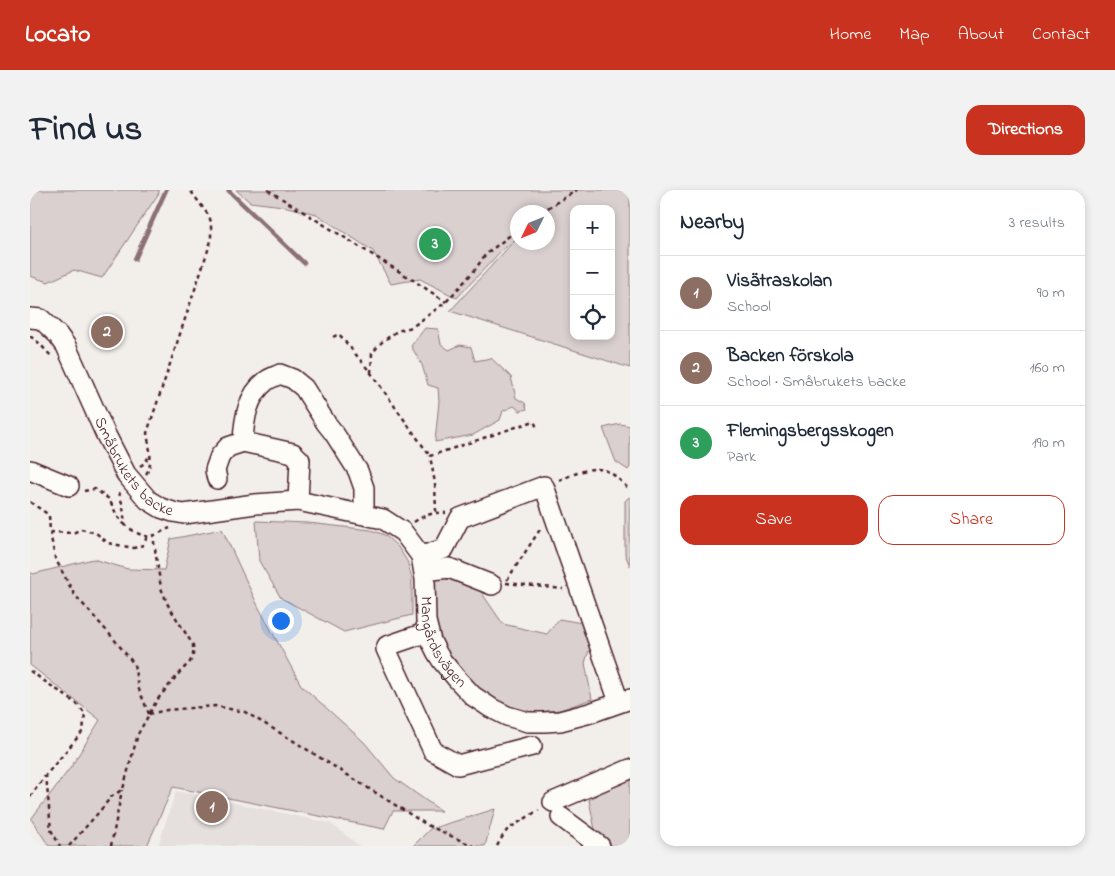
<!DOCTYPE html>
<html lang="en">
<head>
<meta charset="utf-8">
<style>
	:root { --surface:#fff; --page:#f2f2f3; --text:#1f2937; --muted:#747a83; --line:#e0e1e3; --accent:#c8321e }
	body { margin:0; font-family:"Indie Flower",sans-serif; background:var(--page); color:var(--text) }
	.controls { position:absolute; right:15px; top:15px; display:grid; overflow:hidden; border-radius:10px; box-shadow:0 2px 8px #0003 }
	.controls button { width:45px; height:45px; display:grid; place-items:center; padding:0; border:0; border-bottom:1px solid var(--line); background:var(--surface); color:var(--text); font:25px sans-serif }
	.compass { position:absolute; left:480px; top:15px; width:45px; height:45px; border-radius:50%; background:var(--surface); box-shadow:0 2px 8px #0003; rotate:227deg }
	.you { position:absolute; left:250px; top:430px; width:18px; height:18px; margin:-12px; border:4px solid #fff; border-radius:50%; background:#1a73e8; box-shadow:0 0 0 8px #1a73e833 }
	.badge { display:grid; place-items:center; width:32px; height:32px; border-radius:50%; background:var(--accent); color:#fff; font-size:16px; font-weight:700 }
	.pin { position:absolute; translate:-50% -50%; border:2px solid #fff; box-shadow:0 1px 5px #0006 }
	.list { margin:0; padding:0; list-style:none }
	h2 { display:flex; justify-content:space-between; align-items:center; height:65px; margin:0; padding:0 20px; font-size:21px }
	h2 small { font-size:16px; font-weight:400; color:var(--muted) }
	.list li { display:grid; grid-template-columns:32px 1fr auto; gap:15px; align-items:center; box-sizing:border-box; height:75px; padding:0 20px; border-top:1px solid var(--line) }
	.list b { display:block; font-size:19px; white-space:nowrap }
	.list p { margin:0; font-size:16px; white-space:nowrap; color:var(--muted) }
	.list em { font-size:16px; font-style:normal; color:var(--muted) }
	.actions { display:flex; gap:10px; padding:15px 20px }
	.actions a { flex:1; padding:11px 0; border:1px solid var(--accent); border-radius:15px; text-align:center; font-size:18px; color:var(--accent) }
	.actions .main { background:var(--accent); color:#fff }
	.icon { flex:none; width:28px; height:28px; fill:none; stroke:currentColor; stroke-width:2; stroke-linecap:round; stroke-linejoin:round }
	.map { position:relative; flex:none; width:600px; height:656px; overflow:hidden; border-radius:15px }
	header { display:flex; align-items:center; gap:30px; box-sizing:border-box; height:70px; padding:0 25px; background:var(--accent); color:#fff }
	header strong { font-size:24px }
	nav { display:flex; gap:28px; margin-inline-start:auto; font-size:18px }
	.intro { display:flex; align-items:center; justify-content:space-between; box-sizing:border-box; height:120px; padding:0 30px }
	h1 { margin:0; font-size:35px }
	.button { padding:12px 22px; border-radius:15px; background:var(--accent); color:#fff; font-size:18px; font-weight:700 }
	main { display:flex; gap:30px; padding:0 30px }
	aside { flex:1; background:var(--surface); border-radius:15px; box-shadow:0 2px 8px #0003 }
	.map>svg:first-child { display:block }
	.built { fill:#e5dfdd }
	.green { fill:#d9d0cf; stroke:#92787d; fill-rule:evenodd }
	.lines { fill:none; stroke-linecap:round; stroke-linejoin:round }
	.stream { stroke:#8b6f75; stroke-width:4.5 }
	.minor-casing { stroke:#4a1f2b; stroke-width:22 }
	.path { stroke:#4a1f2b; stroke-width:2.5; stroke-dasharray:4 4; stroke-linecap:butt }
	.minor { stroke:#fdfcf7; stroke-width:19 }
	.labels { text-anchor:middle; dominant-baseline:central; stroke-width:4; stroke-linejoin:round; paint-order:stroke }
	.street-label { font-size:16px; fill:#4a1f2b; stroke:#fdfcf7 }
</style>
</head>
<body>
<header>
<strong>Locato</strong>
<nav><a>Home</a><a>Map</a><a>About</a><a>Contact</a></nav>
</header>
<div class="intro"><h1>Find us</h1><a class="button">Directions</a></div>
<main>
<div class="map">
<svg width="600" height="656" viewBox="0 0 600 656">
	<rect width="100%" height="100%" fill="#f2efeb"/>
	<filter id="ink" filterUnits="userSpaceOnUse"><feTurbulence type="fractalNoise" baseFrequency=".02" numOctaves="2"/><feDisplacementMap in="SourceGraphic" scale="10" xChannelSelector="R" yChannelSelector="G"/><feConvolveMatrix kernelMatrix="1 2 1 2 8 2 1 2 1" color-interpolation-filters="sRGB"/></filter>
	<g filter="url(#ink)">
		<!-- built -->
		<path class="built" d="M146 601 300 633 330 656H128Z"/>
		<!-- green -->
		<path class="green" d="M0 0H129V3L72 88 44 80 18 92 0 86Z
			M206 0H600V178L420 121 486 49 471 61 427 108 390 89 361 94 343 61 286 24 253 16 220 12ZM544 19H581V146H544ZM488 22H518V52H488Z
			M395 138 408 139 411 154 419 160 430 155 441 157 445 171 461 168 481 187 486 208 495 213 497 219 490 221 484 216 473 221 470 230 443 245 405 252 409 211 408 198 398 195 392 175 381 156Z
			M590 234 600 236V277L598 280 586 272 573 238Z
			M599 307 600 308V376L595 364V311Z
			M226 331 278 333 341 340 355 345 368 357 377 371 382 388V425L314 442 251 408 229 371Z
			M192 339 228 416 271 495 334 552 364 588 411 621H363L354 639 143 597 117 656H19L1 629 41 577 70 530 0 475V382L3 384 63 369 98 379 134 380 141 349Z
			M405 386 447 396 473 434 517 444 529 429 552 433 561 454 555 473 562 509 530 520 494 523 458 507 439 489 410 452 403 420Z
			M600 588V656H582L565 640 559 610 585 593Z
			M465 619 455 656H383L400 639Z"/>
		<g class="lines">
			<!-- stream -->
			<path class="stream" d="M198 0 274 73
				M105 69 136 0"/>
			<defs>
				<g id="minor">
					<path id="s1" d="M0 128 11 129 28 145 36 156 75 243 96 284 118 310 131 318 143 322 154 324 225 314 268 311 353 329 373 342 391 366 395 389 396 431 401 451 407 463 412 471 427 489 443 506 461 518 477 526 498 532H515L530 531 560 523 600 509"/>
					<path d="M0 280 39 296"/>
					<path d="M187 289 185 280 190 266 198 257 213 252"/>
					<path d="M268 311 270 270 263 263 213 252C214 230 217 206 236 191 240 188 246 186 250 184L263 189 274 198 296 233 304 243 328 281 334 298V314L331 324"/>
					<path d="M391 366 414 359 430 328 514 296 589 512"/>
					<path d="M394 381 419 378 462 395"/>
					<path d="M398 442 357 456 356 459 403 561 428 575 502 556"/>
					<path d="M523 612 600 579"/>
					<path d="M531 627 570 656"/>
				</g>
			</defs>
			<!-- minor casing -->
			<use href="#minor" class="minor-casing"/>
			<!-- path -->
			<path class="path" d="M238 0 383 90 416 112
				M511 22 547 0
				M0 146 9 153 22 167
				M303 147 309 144 341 183 400 266
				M341 183 342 163 352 152 367 141 382 137 416 112 444 81 455 65 488 39
				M110 276 115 273 119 266
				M116 284C124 273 119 256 117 243L181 51V32L179 26 160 0
				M529 290C546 284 566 272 582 284 589 288 594 295 600 300
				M54 301 65 299 79 309 87 326 94 334
				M89 302 93 317 95 335C104 341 114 350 125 345 130 343 135 340 140 338
				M0 312 19 325 20 342 43 343 51 339 66 343 78 353 104 358 113 355 117 347
				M406 322 405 293 400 266 504 231 508 240
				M384 332C394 325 403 322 416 323
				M20 342 25 368 44 404 83 448 104 474 108 497 119 524
				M477 390 511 338
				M476 393 533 399
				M0 481 46 513 55 524 53 541 16 585 21 640 30 656
				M119 524 137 520 185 516 215 522 262 550 397 635 443 656
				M0 607 15 586
				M39 656 69 622 81 607 93 599 108 544 127 510 150 482 160 472 163 465V455L138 415 131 398 123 346
				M81 656 92 600
				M467 656 474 644 478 639 509 620"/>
			<!-- minor -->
			<use href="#minor" class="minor"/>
		</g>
	</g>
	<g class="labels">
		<!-- street labels -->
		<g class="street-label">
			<text stroke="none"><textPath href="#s1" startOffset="189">Småbrukets backe</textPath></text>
			<text stroke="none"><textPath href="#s1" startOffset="609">Mangårdsvägen</textPath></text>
		</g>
	</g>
</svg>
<div class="controls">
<button>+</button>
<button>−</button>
<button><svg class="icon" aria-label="locate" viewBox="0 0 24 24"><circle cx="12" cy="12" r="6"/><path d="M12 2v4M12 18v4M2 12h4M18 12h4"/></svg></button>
</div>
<svg class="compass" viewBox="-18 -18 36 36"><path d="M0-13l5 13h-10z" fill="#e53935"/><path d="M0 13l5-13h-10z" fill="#747a83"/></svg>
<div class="you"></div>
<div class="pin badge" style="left:182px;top:617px;background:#8d6e63">1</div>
<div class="pin badge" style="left:77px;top:142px;background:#8d6e63">2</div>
<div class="pin badge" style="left:405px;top:54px;background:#2e9e5b">3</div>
</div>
<aside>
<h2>Nearby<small>3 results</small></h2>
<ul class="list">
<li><span class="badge" style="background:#8d6e63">1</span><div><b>Visätraskolan</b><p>School</p></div><em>90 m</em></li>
<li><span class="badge" style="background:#8d6e63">2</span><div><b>Backen förskola</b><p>School · Småbrukets backe</p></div><em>160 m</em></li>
<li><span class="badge" style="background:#2e9e5b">3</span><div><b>Flemingsbergsskogen</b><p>Park</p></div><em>190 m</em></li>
</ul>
<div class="actions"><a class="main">Save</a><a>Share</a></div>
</aside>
</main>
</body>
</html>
